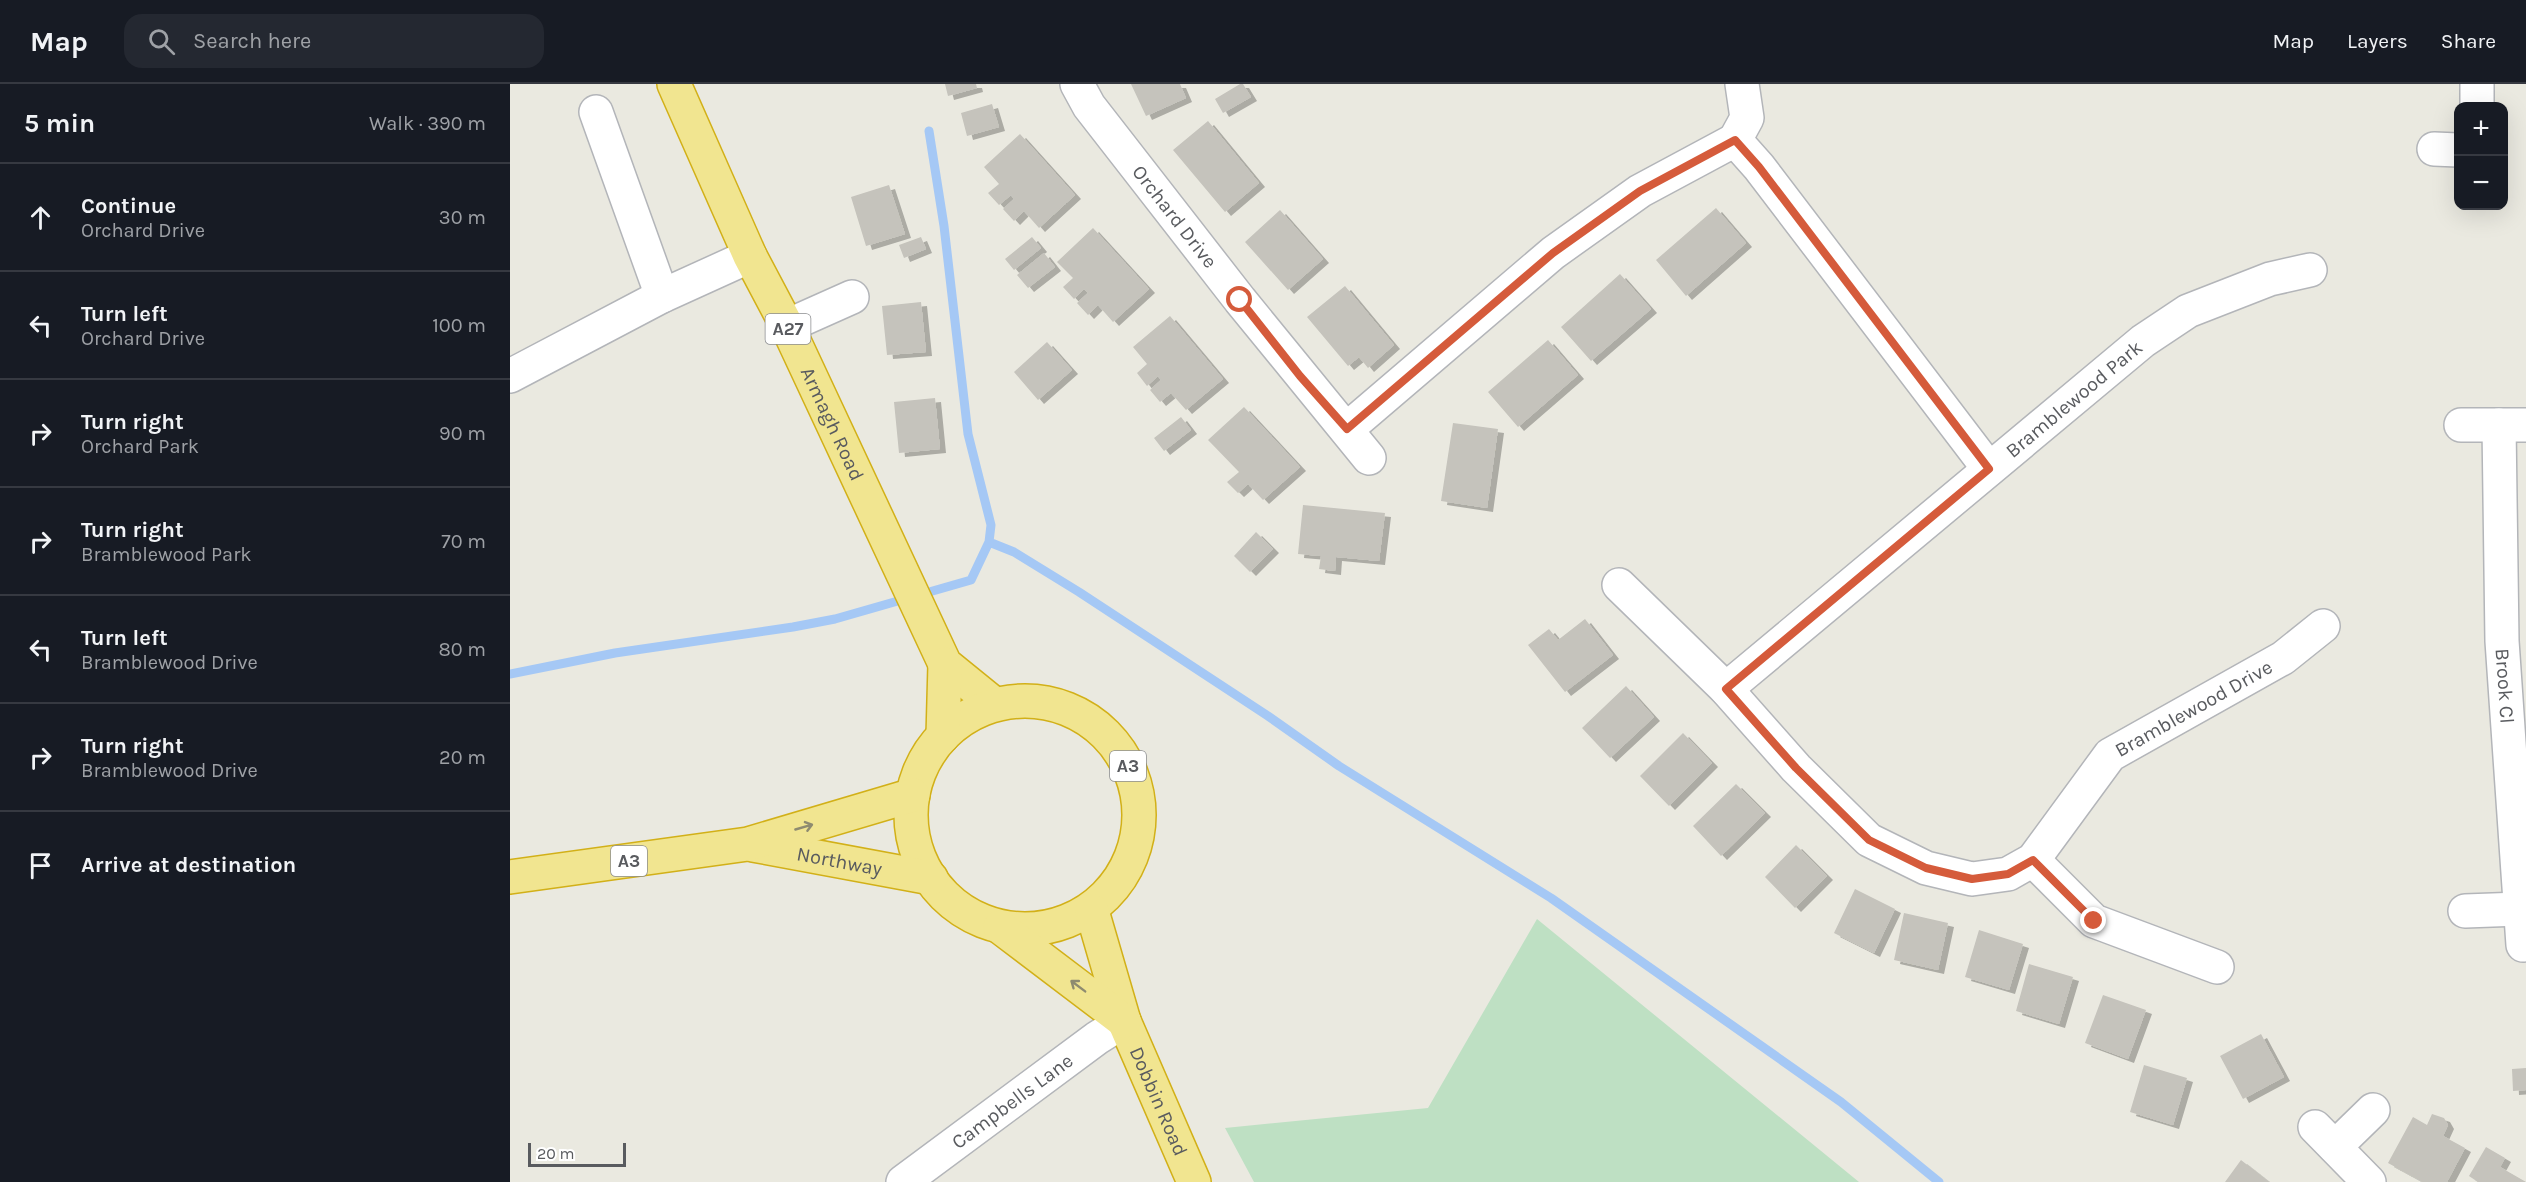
<!DOCTYPE html>
<html lang="en">
<head>
<meta charset="utf-8">
<style>
	:root { --surface:#171b24; --page:#242831; --text:#f1f3f6; --muted:#9ea1a6; --line:#363941 }
	body { margin:0; font-family:Karla,sans-serif; background:var(--page); color:var(--text) }
	.controls { position:absolute; right:18px; top:18px; display:grid; overflow:hidden; border-radius:12px; box-shadow:0 6px 24px #0002 }
	.controls button { width:54px; height:54px; display:grid; place-items:center; padding:0; border:0; border-bottom:2px solid var(--line); background:var(--surface); color:var(--text); font:30px sans-serif }
	.scale { position:absolute; left:18px; bottom:15px; width:98px; box-sizing:border-box; padding-left:6px; border:3px solid #595b5f; border-top:0; font-size:16px; line-height:21px; white-space:nowrap; color:#595b5f; -webkit-text-stroke:4px #fff; paint-order:stroke }
	.stop { position:absolute; width:18px; height:18px; margin:-14px; border:4px solid #d55b3b; border-radius:50%; background:#fff }
	.stop.end { background:#d55b3b; border-color:#fff; box-shadow:0 2px 6px #0008 }
	.list { margin:0; padding:0; list-style:none }
	h2 { display:flex; justify-content:space-between; align-items:center; height:78px; margin:0; padding:0 24px; font-size:26px }
	h2 small { font-size:20px; font-weight:400; color:var(--muted) }
	.list li { display:grid; grid-template-columns:39px 1fr auto; gap:18px; align-items:center; box-sizing:border-box; height:108px; padding:0 24px; border-top:2px solid var(--line) }
	.list b { display:block; font-size:22px; white-space:nowrap }
	.list p { margin:0; font-size:20px; white-space:nowrap; color:var(--muted) }
	.list em { font-size:20px; font-style:normal; color:var(--muted) }
	.icon { flex:none; width:33px; height:33px; fill:none; stroke:currentColor; stroke-width:2; stroke-linecap:round; stroke-linejoin:round }
	.map { position:relative; flex:none; width:2016px; height:1098px; overflow:hidden }
	header { display:flex; align-items:center; gap:36px; box-sizing:border-box; height:84px; padding:0 30px; background:var(--surface); border-bottom:2px solid var(--line) }
	header strong { font-size:28px }
	nav { display:flex; gap:33px; margin-inline-start:auto; font-size:21px }
	.search { width:420px; height:54px; background:var(--page); display:flex; align-items:center; gap:15px; box-sizing:border-box; padding:0 21px; border-radius:18px; color:var(--muted); font-size:22px }
	main { display:flex }
	aside { flex:1; background:var(--surface) }
	.map>svg:first-child { display:block }
	.green { fill:#bee0c3 }
	.lines { fill:none; stroke-linecap:round; stroke-linejoin:round }
	.stream { stroke:#a5c8f5; stroke-width:9 }
	.building { fill:#c5c3bc; filter:url(#shadow) }
	.minor-casing { stroke:#b3b5b9; stroke-width:36 }
	.highway-casing { stroke:#d2b018; stroke-width:36 }
	.minor { stroke:#fff; stroke-width:33 }
	.highway { stroke:#f1e590; stroke-width:33 }
	.oneway { stroke:#8e8b70 }
	.route { stroke:#d55b3b; stroke-width:8 }
	.labels { text-anchor:middle; dominant-baseline:central; stroke-width:4.5; stroke-linejoin:round; paint-order:stroke }
	.shield { fill:#fff; stroke:#8b8c8f; stroke-width:1.5 }
	.shield-label { font-size:18px; font-weight:bold; fill:#595b5f }
	.street-label { font-size:20px; fill:#595b5f; stroke:#fff }
</style>
</head>
<body>
<header>
<strong>Map</strong>
<div class="search"><svg class="icon" aria-label="search" viewBox="0 0 24 24"><circle cx="10" cy="10" r="6"/><path d="M15 15l6 6"/></svg>Search here</div>
<nav><a>Map</a><a>Layers</a><a>Share</a></nav>
</header>
<main>
<aside>
<h2>5 min<small>Walk · 390 m</small></h2>
<ul class="list">
<li><svg class="icon" aria-label="ahead" viewBox="0 0 24 24"><path d="M12 20V5M6 11l6-6 6 6"/></svg><div><b>Continue</b><p>Orchard Drive</p></div><em>30 m</em></li>
<li><svg class="icon" aria-label="left" viewBox="0 0 24 24"><path d="M17 20v-9H6M10 6l-5 5 5 5"/></svg><div><b>Turn left</b><p>Orchard Drive</p></div><em>100 m</em></li>
<li><svg class="icon" aria-label="right" viewBox="0 0 24 24"><path d="M7 20v-9h11M14 6l5 5-5 5"/></svg><div><b>Turn right</b><p>Orchard Park</p></div><em>90 m</em></li>
<li><svg class="icon" aria-label="right" viewBox="0 0 24 24"><path d="M7 20v-9h11M14 6l5 5-5 5"/></svg><div><b>Turn right</b><p>Bramblewood Park</p></div><em>70 m</em></li>
<li><svg class="icon" aria-label="left" viewBox="0 0 24 24"><path d="M17 20v-9H6M10 6l-5 5 5 5"/></svg><div><b>Turn left</b><p>Bramblewood Drive</p></div><em>80 m</em></li>
<li><svg class="icon" aria-label="right" viewBox="0 0 24 24"><path d="M7 20v-9h11M14 6l5 5-5 5"/></svg><div><b>Turn right</b><p>Bramblewood Drive</p></div><em>20 m</em></li>
<li><svg class="icon" aria-label="arrive" viewBox="0 0 24 24"><path d="M6 21V4h12l-3 4 3 4H6"/></svg><div><b>Arrive at destination</b></div></li>
</ul>
</aside>
<div class="map">
<svg width="2016" height="1098" viewBox="0 0 2016 1098">
	<defs>
		<filter id="shadow"><feDropShadow dx="6" dy="4" stdDeviation="0" flood-color="#0004"/></filter>
	</defs>
	<rect width="100%" height="100%" fill="#eae9e0"/>
	<!-- green -->
	<path class="green" d="M1027 835 1349 1098H744L715 1044 918 1024Z"/>
	<g class="lines">
		<!-- stream -->
		<path class="stream" d="M479 458 504 468 569 508 758 632 829 682 1041 814 1331 1018 1429 1098
			M0 590 105 569 283 543 325 535 461 496 479 458 481 441 458 350 434 142 419 47"/>
	</g>
	<!-- building -->
	<path class="building" d="M435 0H466L467 4 438 12Z
		M621 0H670L676 14 636 32Z
		M730 0H733L741 13 713 29 705 15Z
		M482 20 489 43 457 52 451 29Z
		M698 37 749 99 715 128 663 66Z
		M510 50 565 111 529 144 514 127 504 137 493 125 504 115 501 111 489 121 478 109 489 100 474 83Z
		M379 101 395 150 356 162 341 113Z
		M1206 124 1236 159 1176 212 1146 176Z
		M770 126 813 175 778 206 735 158Z
		M583 144 639 205 603 238 588 221 578 231 567 219 578 209 574 205 564 215 553 203 563 194 547 178Z
		M411 153 416 165 394 174 389 161Z
		M522 153 531 164 504 186 495 175Z
		M534 169 545 183 518 204 507 191Z
		M1110 190 1141 225 1081 277 1051 243Z
		M835 202 884 261 858 284 849 273 838 282 797 233Z
		M411 218 416 268 377 271 372 222Z
		M660 232 713 295 676 326 661 309 650 318 640 306 651 296 648 292 637 302 627 289 637 280 623 263Z
		M1038 256 1068 291 1008 343 978 308Z
		M537 258 562 286 528 316 504 288Z
		M425 314 430 365 389 369 384 318Z
		M734 323 790 383 753 416 738 400 728 409 717 398 729 388 698 356Z
		M671 333 681 346 654 367 644 354Z
		M943 339 988 345 977 424 931 417Z
		M793 421 875 429 869 477 826 473 825 487 809 485 811 472 788 470Z
		M746 448 763 465 740 488 724 472Z
		M1075 535 1103 571 1055 608 1018 561 1039 545 1048 556Z
		M1116 602 1144 633 1100 674 1072 644Z
		M1173 649 1202 679 1159 722 1130 692Z
		M1226 700 1255 729 1211 772 1183 742Z
		M1286 761 1317 792 1285 824 1255 793Z
		M1345 805 1385 825 1364 869 1324 849Z
		M1394 829 1438 839 1428 886 1384 876Z
		M1469 846 1513 860 1499 906 1455 893Z
		M1519 880 1563 893 1549 940 1506 927Z
		M1593 911 1636 926 1618 975 1575 959Z
		M1751 950 1774 993 1733 1015 1710 972Z
		M1634 981 1677 994 1663 1041 1620 1028Z
		M2016 984V1006L2003 1007 2002 985Z
		M1922 1030 1934 1034 1938 1041 1933 1052 1955 1064 1937 1098H1913L1878 1079 1903 1033 1917 1041Z
		M1976 1063 1995 1074 1990 1083 2016 1098H1968L1959 1092Z
		M1731 1076 1759 1098H1715Z"/>
	<g class="lines">
		<defs>
			<g id="minor">
				<path id="s1" d="M567 0 579 22 730 216 859 374"/>
				<path d="M1967 22V0"/>
				<path d="M86 28 152 212"/>
				<path d="M1225 56 1249 83 1479 385"/>
				<path d="M1225 56 1237 34 1232 0"/>
				<path d="M1924 65 1948 66"/>
				<path d="M277 242 342 213"/>
				<path d="M0 292 152 212 240 172"/>
				<path d="M1951 341H2016"/>
				<path id="s2" d="M1989 341 1992 557 2013 861"/>
				<path d="M837 345 1043 169 1130 107 1225 56"/>
				<path id="s3" d="M1109 501 1216 605 1286 684 1359 756 1416 784 1462 795 1498 790 1523 776 1600 671 1773 574 1813 542"/>
				<path id="s4" d="M1216 605 1633 257 1678 227 1760 195 1800 186"/>
				<path d="M1523 776 1584 837 1707 883"/>
				<path d="M1955 827 2010 825"/>
				<path d="M1805 1043 1859 1098"/>
				<path d="M1825 1063 1863 1026"/>
				<path id="s5" d="M393 1098 587 954 614 937"/>
			</g>
			<g id="highway">
				<path id="s6" d="M164 0 240 172 277 242 435 580 483 619"/>
				<circle cx="515" cy="731" r="114"/>
				<path d="M433 652 435 580"/>
				<path id="s7" d="M243 761 421 794"/>
				<path d="M0 793 238 760 403 711"/>
				<path id="s8" d="M582 827 614 937 684 1098"/>
				<path d="M490 843 614 937"/>
			</g>
		</defs>
		<!-- minor casing -->
		<use href="#minor" class="minor-casing"/>
		<!-- highway casing -->
		<use href="#highway" class="highway-casing"/>
		<!-- minor -->
		<use href="#minor" class="minor"/>
		<!-- highway -->
		<use href="#highway" class="highway"/>
	</g>
	<!-- one-way arrows -->
	<defs><path id="oneway-shaft" d="M-6 0H5M1.5-3L5.5 0L1.5 3" fill="none" stroke-width="1.6" stroke-linecap="round" stroke-linejoin="round" transform="scale(1.5)"/></defs>
	<g class="oneway">
		<use href="#oneway-shaft" transform="translate(294 743) rotate(-16)"/>
		<use href="#oneway-shaft" transform="translate(568 902) rotate(-143)"/>
	</g>
	<g class="lines">
		<!-- route -->
		<path class="route" d="M730 216 790 292 837 345 1043 169 1130 107 1225 56 1249 83 1479 385 1216 605 1286 684 1359 756 1416 784 1462 795 1498 790 1523 776 1584 837"/>
	</g>
	<g class="labels">
		<!-- shield labels -->
		<g class="shield">
			<rect x="255.5" y="230" width="45" height="30" rx="4.5"/>
			<rect x="600" y="667" width="36" height="30" rx="4.5"/>
			<rect x="101" y="762" width="36" height="30" rx="4.5"/>
		</g>
		<g class="shield-label">
			<text x="278" y="245">A27</text>
			<text x="618" y="682">A3</text>
			<text x="119" y="777">A3</text>
		</g>
		<!-- street labels -->
		<g class="street-label">
			<text stroke="none"><textPath href="#s1" startOffset="165">Orchard Drive</textPath></text>
			<text stroke="none"><textPath href="#s4" startOffset="453">Bramblewood Park</textPath></text>
			<text stroke="none"><textPath href="#s6" startOffset="375">Armagh Road</textPath></text>
			<text stroke="none"><textPath href="#s2" startOffset="261">Brook Cl</textPath></text>
			<text stroke="none"><textPath href="#s3" startOffset="759">Bramblewood Drive</textPath></text>
			<text stroke="none"><textPath href="#s7" startOffset="88">Northway</textPath></text>
			<text stroke="none"><textPath href="#s5" startOffset="136">Campbells Lane</textPath></text>
			<text stroke="none"><textPath href="#s8" startOffset="202">Dobbin Road</textPath></text>
		</g>
	</g>
</svg>
<div class="controls">
<button>+</button>
<button>−</button>
</div>
<div class="scale">20 m</div>
<div class="stop" style="left:730px;top:216px"></div>
<div class="stop end" style="left:1584px;top:837px"></div>
</div>
</main>
</body>
</html>
